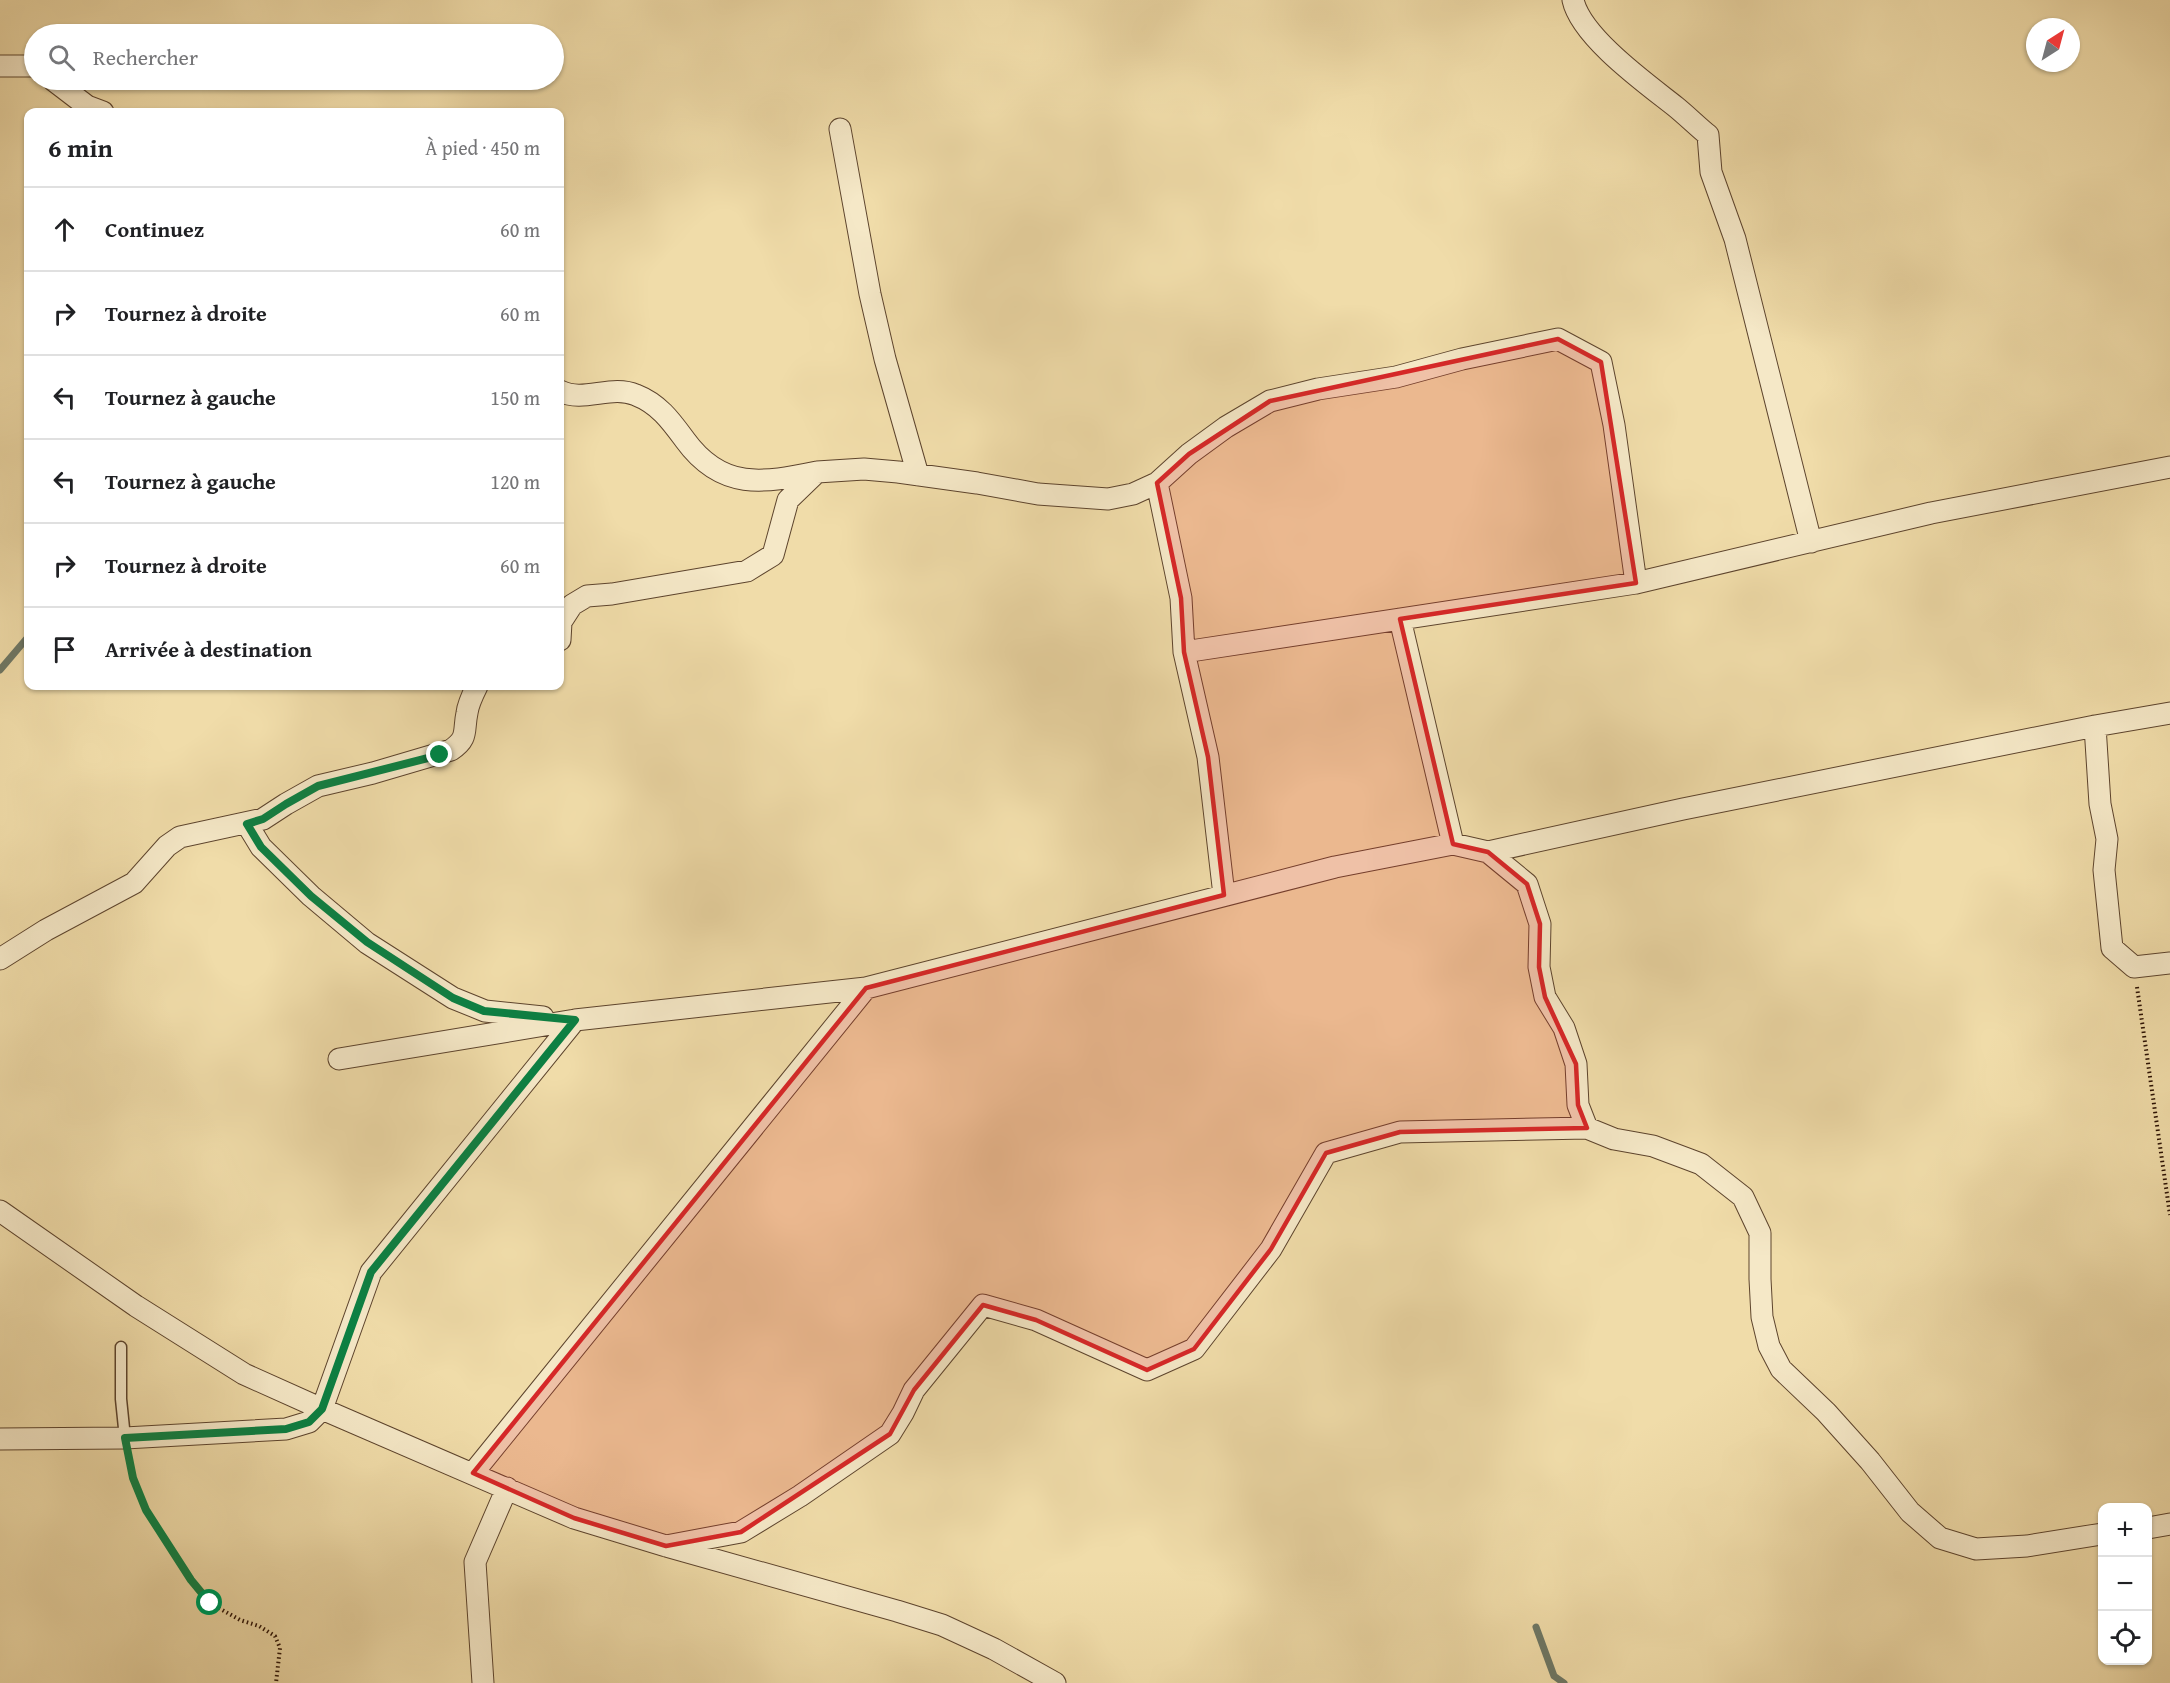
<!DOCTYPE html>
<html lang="fr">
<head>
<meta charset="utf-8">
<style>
	:root { --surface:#fff; --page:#f6f6f6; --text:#202124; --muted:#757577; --line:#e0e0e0 }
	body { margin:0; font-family:"Gentium Book Plus",serif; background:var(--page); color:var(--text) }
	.controls { position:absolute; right:18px; bottom:18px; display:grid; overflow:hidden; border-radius:12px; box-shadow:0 2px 4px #0004 }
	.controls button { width:54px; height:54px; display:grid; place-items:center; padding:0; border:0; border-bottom:2px solid var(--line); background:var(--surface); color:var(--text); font:30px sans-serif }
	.compass { position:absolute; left:2026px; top:18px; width:54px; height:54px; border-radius:50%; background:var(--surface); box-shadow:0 2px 4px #0004; rotate:36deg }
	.stop { position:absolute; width:18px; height:18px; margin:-14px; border:4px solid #0b8043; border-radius:50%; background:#fff }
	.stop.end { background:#0b8043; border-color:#fff; box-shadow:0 2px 6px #0008 }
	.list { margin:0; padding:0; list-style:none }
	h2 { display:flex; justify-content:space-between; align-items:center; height:78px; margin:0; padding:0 24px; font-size:26px }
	h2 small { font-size:20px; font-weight:400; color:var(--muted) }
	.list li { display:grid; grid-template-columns:39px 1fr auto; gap:18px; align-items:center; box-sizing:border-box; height:84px; padding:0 24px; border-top:2px solid var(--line) }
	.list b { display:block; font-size:22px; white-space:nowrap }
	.list em { font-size:20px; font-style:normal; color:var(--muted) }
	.icon { flex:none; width:33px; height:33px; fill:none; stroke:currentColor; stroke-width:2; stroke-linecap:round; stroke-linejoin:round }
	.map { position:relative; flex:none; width:2170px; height:1683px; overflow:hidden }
	.search { position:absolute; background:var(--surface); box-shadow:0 2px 4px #0004; left:24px; top:24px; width:540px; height:66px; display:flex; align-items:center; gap:15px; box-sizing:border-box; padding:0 21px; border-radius:33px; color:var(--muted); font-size:22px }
	.panel { position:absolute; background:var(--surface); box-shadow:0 2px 4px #0004; left:24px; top:108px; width:540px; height:582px; border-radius:12px }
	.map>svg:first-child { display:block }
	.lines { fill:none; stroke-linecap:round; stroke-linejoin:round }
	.stream { stroke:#6e7866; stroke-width:7 }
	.service-casing { stroke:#5d442d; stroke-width:13 }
	.minor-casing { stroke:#5d442d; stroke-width:23 }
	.path { stroke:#2c1204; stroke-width:4; stroke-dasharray:1.5 3; stroke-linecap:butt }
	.service { stroke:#f5e8c7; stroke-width:10 }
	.minor { stroke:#f5e8c7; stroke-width:21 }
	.route { stroke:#0b8043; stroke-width:8 }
	.marked { fill:#d62828; fill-opacity:0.2; stroke:#d62828; stroke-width:4.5; stroke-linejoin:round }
</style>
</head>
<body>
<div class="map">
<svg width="2170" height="1683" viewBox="0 0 2170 1683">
	<rect width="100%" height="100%" fill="#f0dca9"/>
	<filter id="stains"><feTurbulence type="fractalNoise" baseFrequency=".00333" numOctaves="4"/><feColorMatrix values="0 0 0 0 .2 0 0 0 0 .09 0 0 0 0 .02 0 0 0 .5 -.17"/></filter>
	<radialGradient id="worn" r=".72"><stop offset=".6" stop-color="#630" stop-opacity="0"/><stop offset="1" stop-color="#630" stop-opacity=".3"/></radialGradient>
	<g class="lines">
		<!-- stream -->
		<path class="stream" d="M0 670 28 637
			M1536 1627 1554 1676 1564 1683"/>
		<defs>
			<path id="service" d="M121 1347V1399L125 1438"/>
			<path id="minor" d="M1573 0C1581 37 1647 84 1676 107 1687 116 1697 126 1708 135L1711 172 1735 239 1811 542
				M0 66H34
				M53 80 87 106 103 112
				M840 129 870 294 885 359 918 475
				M560 391C584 403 611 384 636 395 659 404 671 421 685 440 722 491 763 483 817 472
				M1157 483 1181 598 1184 652 1208 757 1224 895
				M1400 619 1453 844
				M560 640 561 622 572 605 587 596 612 594 747 571 773 555 788 500 817 472 864 469 898 472 977 483 1038 494 1108 499 1133 494 1157 483 1189 454 1226 427 1270 401 1318 389 1396 377 1462 359 1558 339 1601 362 1614 425 1636 583
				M1184 652 1636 583 1931 513 2170 467
				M2095 726 2100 804 2107 839 2104 870 2112 948 2134 967 2170 963
				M247 824 261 847 311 896 367 943 417 975 453 998 485 1011 543 1017
				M1488 852 1683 809 2095 726 2170 713
				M0 959 46 930 134 883 167 846 180 837 263 819 286 804 318 786 373 773 451 750C469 738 463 731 467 713 468 704 473 694 477 686
				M339 1059 575 1020 866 988 1335 867 1453 844 1488 852 1527 884 1540 924 1539 967 1545 997 1564 1028 1576 1064 1578 1105 1587 1128
				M0 1211 136 1306 244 1374 322 1409 574 1518 666 1546 897 1611 942 1625 994 1649 1055 1683
				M0 1439 125 1438 286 1429 309 1422 322 1409 371 1272 575 1020
				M473 1473 866 988
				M2148 1528 2170 1524
				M666 1546 741 1532 800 1496 890 1434 903 1413 914 1390 983 1305 1036 1320 1147 1370 1194 1349 1271 1249 1326 1153 1400 1132 1587 1128 1614 1139 1653 1146 1701 1164 1743 1197 1760 1233V1279L1762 1317 1769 1346 1781 1369 1826 1412 1870 1461 1910 1512 1940 1538 1976 1549 2027 1546 2102 1534
				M483 1683 475 1562 507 1488"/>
		</defs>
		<!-- service casing -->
		<use href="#service" class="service-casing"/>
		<!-- minor casing -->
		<use href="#minor" class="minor-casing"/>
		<!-- path -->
		<path class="path" d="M2137 987 2170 1215
			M129 1456 133 1478 146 1510 191 1580 210 1603 240 1620 259 1626 275 1636 280 1648 276 1683"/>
		<!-- service -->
		<use href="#service" class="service"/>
		<!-- minor -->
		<use href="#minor" class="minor"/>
	</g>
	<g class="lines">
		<!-- route -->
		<path class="route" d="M210 1603 191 1580 146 1510 133 1478 125 1438 286 1429 309 1422 322 1409 371 1272 575 1020 484 1011 453 998 367 942 311 896 261 847 247 824 263 819 286 804 318 786 440 755"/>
	</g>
	<!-- marked area -->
	<path class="marked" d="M1558 339 1601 362 1636 583 1400 619 1453 844 1488 852 1527 884 1540 924 1539 967 1545 997 1576 1064 1578 1105 1587 1128 1400 1132 1326 1153 1271 1249 1194 1349 1147 1370 1036 1320 983 1305 914 1390 890 1434 741 1532 666 1546 574 1518 473 1473 866 988 1224 895 1208 757 1184 652 1181 598 1157 483 1189 454 1270 401Z"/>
	<rect width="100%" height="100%" filter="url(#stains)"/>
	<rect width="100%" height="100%" fill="url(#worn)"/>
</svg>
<div class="controls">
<button>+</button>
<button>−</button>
<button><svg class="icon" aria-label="locate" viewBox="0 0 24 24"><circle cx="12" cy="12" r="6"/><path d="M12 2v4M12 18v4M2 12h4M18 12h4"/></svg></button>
</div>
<svg class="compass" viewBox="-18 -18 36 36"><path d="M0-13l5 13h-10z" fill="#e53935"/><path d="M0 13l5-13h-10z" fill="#757577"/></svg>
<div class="stop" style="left:210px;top:1603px"></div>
<div class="stop end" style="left:440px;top:755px"></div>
<div class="search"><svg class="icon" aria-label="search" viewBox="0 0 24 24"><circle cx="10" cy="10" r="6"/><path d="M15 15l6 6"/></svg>Rechercher</div>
<section class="panel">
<h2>6 min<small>À pied · 450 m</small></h2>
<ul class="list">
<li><svg class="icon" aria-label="ahead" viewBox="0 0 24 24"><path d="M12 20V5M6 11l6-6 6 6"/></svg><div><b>Continuez</b></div><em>60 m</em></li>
<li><svg class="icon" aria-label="right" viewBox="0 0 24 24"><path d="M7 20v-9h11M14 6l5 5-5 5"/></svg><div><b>Tournez à droite</b></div><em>60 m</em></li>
<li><svg class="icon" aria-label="left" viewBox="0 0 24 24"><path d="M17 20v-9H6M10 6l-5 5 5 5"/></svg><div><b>Tournez à gauche</b></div><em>150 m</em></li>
<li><svg class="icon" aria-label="left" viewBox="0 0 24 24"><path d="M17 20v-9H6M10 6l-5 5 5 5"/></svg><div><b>Tournez à gauche</b></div><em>120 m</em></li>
<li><svg class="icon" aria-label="right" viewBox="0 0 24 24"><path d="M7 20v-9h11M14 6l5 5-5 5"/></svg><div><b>Tournez à droite</b></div><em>60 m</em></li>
<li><svg class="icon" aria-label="arrive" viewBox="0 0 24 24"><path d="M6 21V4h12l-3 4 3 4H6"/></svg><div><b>Arrivée à destination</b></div></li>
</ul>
</section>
</div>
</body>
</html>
